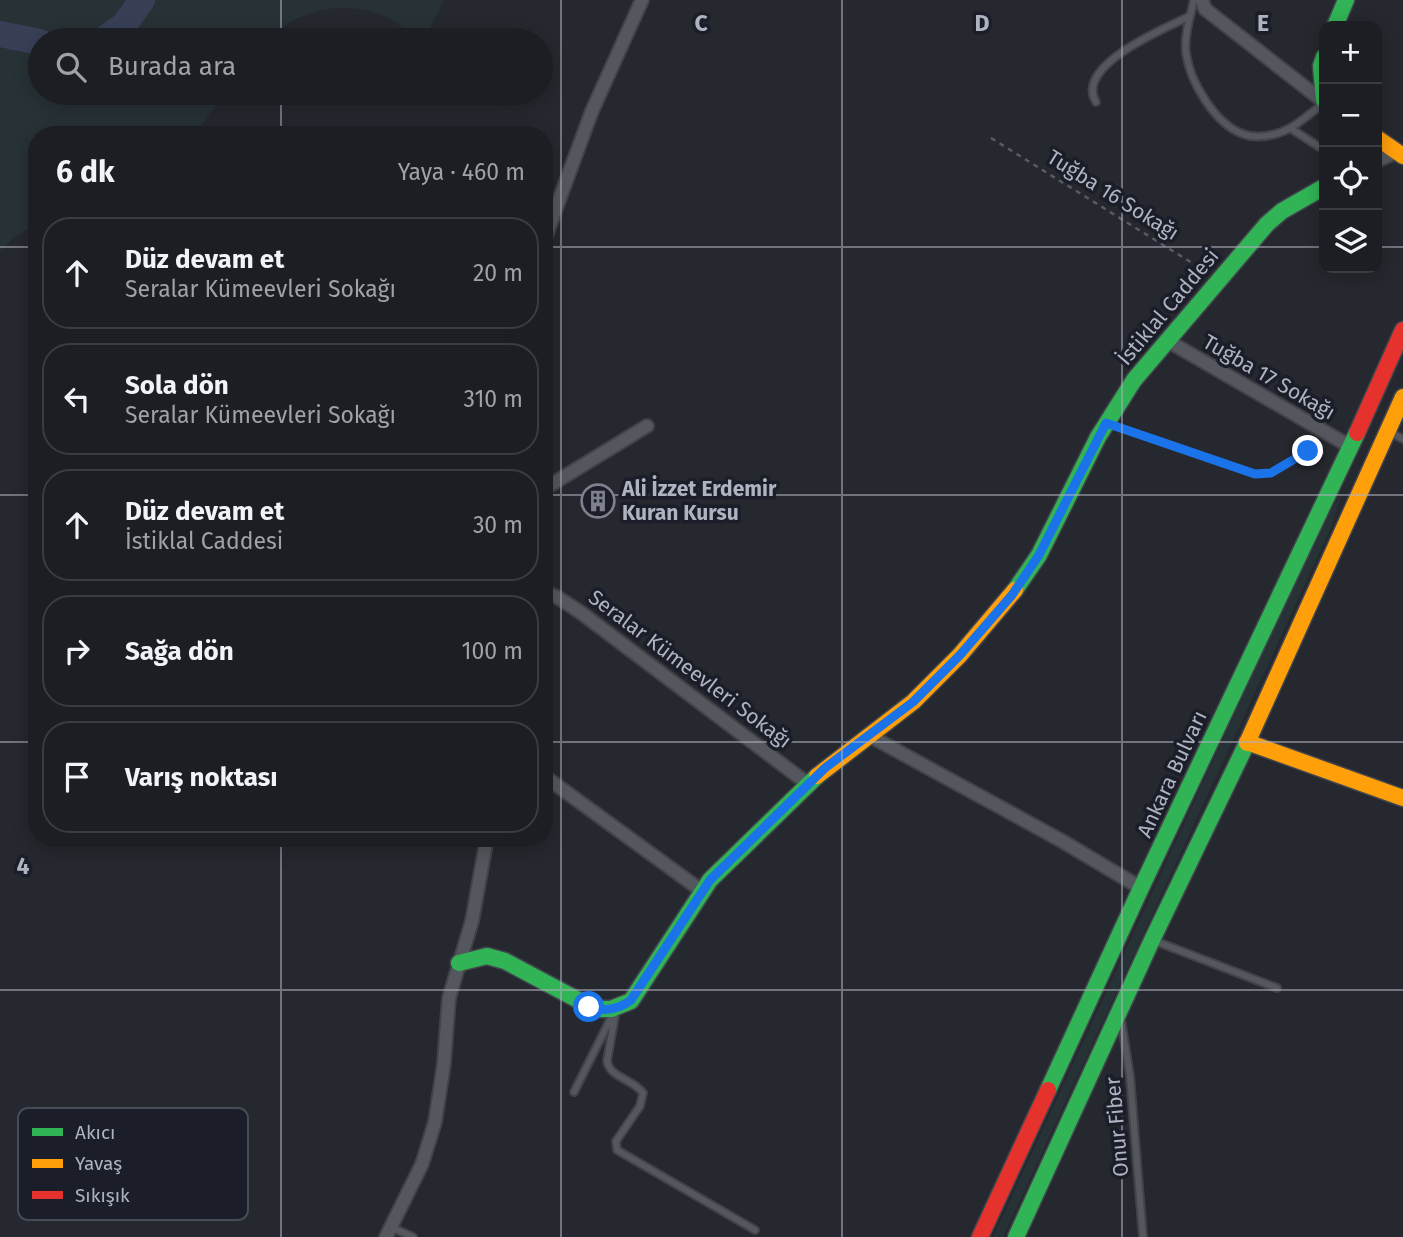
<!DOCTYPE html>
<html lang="tr">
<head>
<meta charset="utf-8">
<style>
	:root { --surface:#1c1e23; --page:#25272b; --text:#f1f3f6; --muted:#a0a2a6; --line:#3a3c41 }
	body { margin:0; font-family:"Fira Sans",sans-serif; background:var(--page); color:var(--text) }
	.controls { position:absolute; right:21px; top:21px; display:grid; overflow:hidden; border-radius:14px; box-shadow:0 4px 18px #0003 }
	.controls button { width:63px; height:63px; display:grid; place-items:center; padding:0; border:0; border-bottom:2px solid var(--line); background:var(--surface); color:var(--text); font:35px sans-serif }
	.stop { position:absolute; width:21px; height:21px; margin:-16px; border:5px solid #1a73e8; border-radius:50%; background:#fff }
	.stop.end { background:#1a73e8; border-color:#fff; box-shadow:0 2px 7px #0008 }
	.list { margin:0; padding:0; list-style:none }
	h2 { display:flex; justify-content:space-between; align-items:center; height:91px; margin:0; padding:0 28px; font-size:30px }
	h2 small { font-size:23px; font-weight:400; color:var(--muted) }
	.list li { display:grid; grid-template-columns:46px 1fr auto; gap:21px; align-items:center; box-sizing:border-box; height:112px; margin:0 14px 14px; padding:0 14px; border:2px solid var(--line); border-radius:28px }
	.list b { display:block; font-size:26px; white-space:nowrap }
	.list p { margin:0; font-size:23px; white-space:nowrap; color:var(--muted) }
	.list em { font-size:23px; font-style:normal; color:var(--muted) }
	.icon { flex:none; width:38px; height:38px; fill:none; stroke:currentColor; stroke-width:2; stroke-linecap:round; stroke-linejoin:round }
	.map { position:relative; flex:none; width:1403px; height:1237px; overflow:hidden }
	.search { position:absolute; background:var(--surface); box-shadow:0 4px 18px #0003; left:28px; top:28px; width:525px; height:77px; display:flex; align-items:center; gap:18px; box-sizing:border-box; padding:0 24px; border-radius:38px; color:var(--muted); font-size:26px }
	.panel { position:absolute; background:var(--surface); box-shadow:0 4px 18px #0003; left:28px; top:126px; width:525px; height:721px; border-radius:28px }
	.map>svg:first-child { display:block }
	.green { fill:#273236 }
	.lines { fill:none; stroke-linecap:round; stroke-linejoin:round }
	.river { stroke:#374057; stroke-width:26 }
	.lane-casing { stroke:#424349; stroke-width:10 }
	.street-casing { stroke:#424349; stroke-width:16 }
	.fast-casing { stroke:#43454c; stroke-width:19 }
	.slow-casing { stroke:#43454c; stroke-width:19 }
	.jam-casing { stroke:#43454c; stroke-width:19 }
	.path { stroke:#595b62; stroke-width:2.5; stroke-dasharray:5 5; stroke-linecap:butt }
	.lane { stroke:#55575e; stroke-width:6 }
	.street { stroke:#55575e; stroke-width:12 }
	.fast { stroke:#30b455; stroke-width:16 }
	.slow { stroke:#ff9f0a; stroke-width:16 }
	.jam { stroke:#e5322d; stroke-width:16 }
	.route { stroke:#1a73e8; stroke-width:9 }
	.grid { fill:none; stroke:#afb3c1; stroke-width:2; stroke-opacity:0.55 }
	.labels { text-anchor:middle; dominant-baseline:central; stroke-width:7; stroke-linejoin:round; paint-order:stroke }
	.street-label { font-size:21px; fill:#afb3c1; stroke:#1b1e29 }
	.poi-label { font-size:21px; font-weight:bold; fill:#afb3c1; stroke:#1b1e29; text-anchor:start }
	.key { fill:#1b1e29; stroke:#474b57; stroke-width:2 }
	.key-label { font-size:19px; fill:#afb3c1 }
	.grid-label { font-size:23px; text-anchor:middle; font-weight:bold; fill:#afb3c1; stroke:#1b1e29; stroke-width:7; stroke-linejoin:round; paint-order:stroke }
</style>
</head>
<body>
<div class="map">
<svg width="1403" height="1237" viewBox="0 0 1403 1237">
	<rect width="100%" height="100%" fill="#26282f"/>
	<!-- green -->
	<path class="green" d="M0 0H444L424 40H420C408 32 396 22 383 15 343 0 298 8 269 40H40V93H225L195 135H37V223L13 238 0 251Z
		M1341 495 1332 526 1003 1237H993L1323 523Z"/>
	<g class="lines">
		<!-- river -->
		<path class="river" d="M0 34 40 42
			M103 40 125 24 142 0"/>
		<defs>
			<path id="lane" d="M1194 0C1190 17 1184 36 1186 53 1190 82 1215 124 1243 134 1253 138 1264 137 1275 134 1293 130 1309 114 1324 103
				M1096 102C1074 65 1166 28 1190 16
				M1290 128 1324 150
				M1389 432 1403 439
				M1155 941 1277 988
				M616 1010 607 1061C610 1078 633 1079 643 1093L640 1106 616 1141 617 1150 755 1230
				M1121 1020 1130 1076 1143 1237
				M574 1092 612 1016
				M391 1227 413 1237"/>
			<path id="street" d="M1202 0 1205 9 1324 102
				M1377 161 1398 151
				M544 241 592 111 642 0
				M1168 341 1351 447
				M544 489 647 426
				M544 592 557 597 580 612 808 784
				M870 736 1062 841 1141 888
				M544 776 702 891
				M386 1237 422 1164 435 1122 444 1063 449 998 472 921 487 838"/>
			<path id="fast" d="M1335 26 1346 0
				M1324 57 1321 66 1324 100
				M1015 590 1039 555 1098 437 1134 380 1267 224 1282 211 1324 187
				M459 963 487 956 505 961 595 1009H611L631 1001 710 880 817 776
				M1048 1090 1141 888 1357 433
				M1016 1237 1152 940 1247 743"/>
			<path id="slow" d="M1377 138 1403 156
				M1247 742 1403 798
				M1247 743 1403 397
				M817 776 913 702 960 655 1015 590"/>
			<path id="jam" d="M1357 433 1403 330
				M980 1237 1048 1090"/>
		</defs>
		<!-- lane casing -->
		<use href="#lane" class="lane-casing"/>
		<!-- street casing -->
		<use href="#street" class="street-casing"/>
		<!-- fast casing -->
		<use href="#fast" class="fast-casing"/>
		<!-- slow casing -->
		<use href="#slow" class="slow-casing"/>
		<!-- jam casing -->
		<use href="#jam" class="jam-casing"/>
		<!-- path -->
		<path class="path" d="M991 138 1205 271
			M1122 429 1255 473H1271L1308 451 1328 453"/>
		<!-- lane -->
		<use href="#lane" class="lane"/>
		<!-- street -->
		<use href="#street" class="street"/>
		<!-- fast -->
		<use href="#fast" class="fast"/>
		<!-- slow -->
		<use href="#slow" class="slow"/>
		<!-- jam -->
		<use href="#jam" class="jam"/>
	</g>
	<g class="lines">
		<!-- route -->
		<path class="route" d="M589 1007C605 1012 618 1010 631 1000L710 880 825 768 913 702 960 655 1012 595 1039 555 1106 423 1255 474 1271 473 1308 451"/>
	</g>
	<!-- grid -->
	<path class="grid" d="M281 0V40M561 0V1237M842 0V1237M1122 0V1237M281 93V135M0 247H37M544 247H1324M1377 247H1403M0 495H37M544 495H1403M0 742H37M544 742H1403M281 838V1237M0 990H1403"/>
	<!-- icons -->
	<defs>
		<symbol id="building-ring" viewBox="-11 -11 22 22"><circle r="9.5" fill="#1b1e29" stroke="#7f828e" stroke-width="1.5"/><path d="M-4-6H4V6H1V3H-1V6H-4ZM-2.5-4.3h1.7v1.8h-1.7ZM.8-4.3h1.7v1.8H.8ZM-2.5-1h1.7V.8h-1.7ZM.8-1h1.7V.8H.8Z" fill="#7f828e"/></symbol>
	</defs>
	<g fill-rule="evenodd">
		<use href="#building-ring" x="579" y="482" width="38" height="38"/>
	</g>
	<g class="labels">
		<!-- street labels -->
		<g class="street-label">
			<text transform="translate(1113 195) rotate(32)">Tuğba 16 Sokağı</text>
			<text transform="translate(1168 307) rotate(-50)">İstiklal Caddesi</text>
			<text transform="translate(1269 377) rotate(30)">Tuğba 17 Sokağı</text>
			<text transform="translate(690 669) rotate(37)">Seralar Kümeevleri Sokağı</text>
			<text transform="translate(1172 774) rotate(-65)">Ankara Bulvarı</text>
			<text transform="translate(1117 1127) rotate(-95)">Onur Fiber</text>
		</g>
		<!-- poi labels -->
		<g class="poi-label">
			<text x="622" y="489">Ali İzzet Erdemir<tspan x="622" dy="24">Kuran Kursu</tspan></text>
		</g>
	</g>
	<!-- legend -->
	<rect x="18" y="1108" width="230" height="112" rx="10" class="key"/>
	<rect x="32" y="1128" width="31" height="8" fill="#30b455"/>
	<rect x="32" y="1159" width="31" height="9" fill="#ff9f0a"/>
	<rect x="32" y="1191" width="31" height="8" fill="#e5322d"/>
	<g class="key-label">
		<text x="75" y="1139">Akıcı</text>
		<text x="75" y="1170">Yavaş</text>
		<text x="75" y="1202">Sıkışık</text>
	</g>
	<g class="grid-label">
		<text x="701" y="31">C</text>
		<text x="982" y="31">D</text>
		<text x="1263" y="31">E</text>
		<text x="23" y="874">4</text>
	</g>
</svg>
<div class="controls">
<button>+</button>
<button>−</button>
<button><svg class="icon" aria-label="locate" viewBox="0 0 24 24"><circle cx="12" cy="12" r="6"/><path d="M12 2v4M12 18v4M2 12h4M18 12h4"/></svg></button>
<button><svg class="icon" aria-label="layers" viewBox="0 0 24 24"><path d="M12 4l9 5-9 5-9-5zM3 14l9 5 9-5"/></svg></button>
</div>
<div class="stop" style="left:589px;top:1007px"></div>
<div class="stop end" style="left:1308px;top:451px"></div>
<div class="search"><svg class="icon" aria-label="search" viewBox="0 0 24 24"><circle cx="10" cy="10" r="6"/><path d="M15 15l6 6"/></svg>Burada ara</div>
<section class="panel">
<h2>6 dk<small>Yaya · 460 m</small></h2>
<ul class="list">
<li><svg class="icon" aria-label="ahead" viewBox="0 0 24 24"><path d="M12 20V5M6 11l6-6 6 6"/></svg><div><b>Düz devam et</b><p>Seralar Kümeevleri Sokağı</p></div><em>20 m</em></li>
<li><svg class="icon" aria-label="left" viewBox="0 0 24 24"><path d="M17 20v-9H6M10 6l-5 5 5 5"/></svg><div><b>Sola dön</b><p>Seralar Kümeevleri Sokağı</p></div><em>310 m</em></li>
<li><svg class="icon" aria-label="ahead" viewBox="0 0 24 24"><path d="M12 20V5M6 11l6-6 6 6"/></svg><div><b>Düz devam et</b><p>İstiklal Caddesi</p></div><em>30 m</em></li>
<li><svg class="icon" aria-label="right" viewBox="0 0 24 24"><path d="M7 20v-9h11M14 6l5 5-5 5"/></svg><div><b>Sağa dön</b></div><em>100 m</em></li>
<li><svg class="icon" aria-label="arrive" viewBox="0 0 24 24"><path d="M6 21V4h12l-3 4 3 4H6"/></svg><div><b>Varış noktası</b></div></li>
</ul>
</section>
</div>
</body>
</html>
